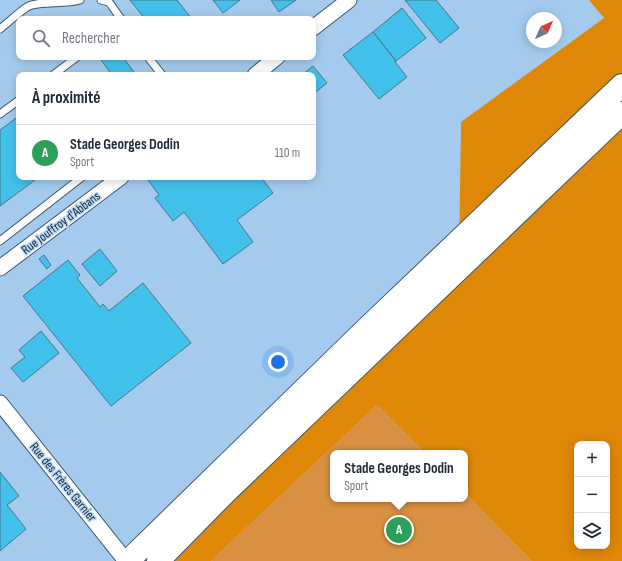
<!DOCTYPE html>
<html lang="fr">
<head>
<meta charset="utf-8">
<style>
	:root { --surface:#fff; --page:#f2f2f3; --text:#1f2937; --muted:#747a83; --line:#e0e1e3; --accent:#ea580c }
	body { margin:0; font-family:"Sofia Sans Condensed",sans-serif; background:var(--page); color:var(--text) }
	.controls { position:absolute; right:12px; bottom:12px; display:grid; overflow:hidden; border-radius:8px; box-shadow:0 2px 10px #0003 }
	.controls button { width:36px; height:36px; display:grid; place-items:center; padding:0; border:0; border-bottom:1px solid var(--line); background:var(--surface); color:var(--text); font:20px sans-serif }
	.compass { position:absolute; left:526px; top:12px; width:36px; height:36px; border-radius:50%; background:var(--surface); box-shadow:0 2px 10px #0003; rotate:45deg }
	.you { position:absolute; left:278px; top:362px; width:14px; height:14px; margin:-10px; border:3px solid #fff; border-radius:50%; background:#1a73e8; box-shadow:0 0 0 6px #1a73e833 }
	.badge { display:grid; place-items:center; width:26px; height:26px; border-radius:50%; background:var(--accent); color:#fff; font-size:13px; font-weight:700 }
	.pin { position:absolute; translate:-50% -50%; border:2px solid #fff; box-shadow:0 1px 4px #0006 }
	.popup { position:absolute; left:330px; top:450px; width:138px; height:52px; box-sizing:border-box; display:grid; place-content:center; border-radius:8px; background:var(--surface); filter:drop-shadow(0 1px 3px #0005); font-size:13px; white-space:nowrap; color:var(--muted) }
	.popup b { font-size:15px; color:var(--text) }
	.popup::after { content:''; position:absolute; left:50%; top:100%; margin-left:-8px; border:8px solid transparent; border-top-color:var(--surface) }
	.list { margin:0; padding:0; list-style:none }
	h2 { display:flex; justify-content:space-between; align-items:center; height:52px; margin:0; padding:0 16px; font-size:17px }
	h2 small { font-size:13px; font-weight:400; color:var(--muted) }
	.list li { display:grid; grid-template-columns:26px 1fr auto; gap:12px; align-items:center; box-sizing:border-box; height:56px; padding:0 16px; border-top:1px solid var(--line) }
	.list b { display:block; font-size:15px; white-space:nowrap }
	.list p { margin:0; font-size:13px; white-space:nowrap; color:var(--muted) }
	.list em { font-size:13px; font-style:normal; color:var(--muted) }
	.icon { flex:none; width:22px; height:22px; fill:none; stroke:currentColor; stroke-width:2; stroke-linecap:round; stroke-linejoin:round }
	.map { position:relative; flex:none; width:622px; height:561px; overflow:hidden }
	.search { position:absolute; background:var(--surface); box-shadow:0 2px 10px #0003; left:16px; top:16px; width:300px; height:44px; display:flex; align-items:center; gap:10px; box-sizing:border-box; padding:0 14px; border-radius:8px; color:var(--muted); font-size:15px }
	.panel { position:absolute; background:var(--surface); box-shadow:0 2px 10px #0003; left:16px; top:72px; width:300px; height:108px; border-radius:8px }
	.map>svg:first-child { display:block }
	.built { fill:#a4cbed; fill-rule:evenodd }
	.green { fill:#d99040 }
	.forest { fill:#df8707; fill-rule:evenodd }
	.building { fill:#43c1ed; stroke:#4a7586 }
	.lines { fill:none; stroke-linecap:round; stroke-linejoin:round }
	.lane-casing { stroke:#395770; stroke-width:9 }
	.street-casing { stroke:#395770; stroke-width:17 }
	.highway-casing { stroke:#395770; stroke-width:24 }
	.lane { stroke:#fff; stroke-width:7 }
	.street { stroke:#fff; stroke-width:15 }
	.highway { stroke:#fff; stroke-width:22 }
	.labels { text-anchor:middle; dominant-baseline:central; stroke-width:3; stroke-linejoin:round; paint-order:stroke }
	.street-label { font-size:13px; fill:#192631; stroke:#b6d8f6 }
</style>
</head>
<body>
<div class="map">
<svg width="622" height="561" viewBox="0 0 622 561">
	<rect width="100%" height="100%" fill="#b6d8f6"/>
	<!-- built -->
	<path class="built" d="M0 0H589L604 18 461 122 459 257 140 561H0ZM532 18H556V42H532ZM19 19H313V57H19ZM19 75H313V177H19Z"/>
	<!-- green -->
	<path class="green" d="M377 405 425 453H333V499H465V493L532 561H211Z"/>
	<!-- forest -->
	<path class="forest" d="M589 0H622V561H532L465 493V453H425L377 405 211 561H140L459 257 461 122 604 18ZM577 444H607V546H577Z"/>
	<!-- building -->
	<path class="building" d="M130 0H177L192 19H145Z
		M213 0H240L223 13Z
		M271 0H296L279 12Z
		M405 0H436L459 28 440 43Z
		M402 8 426 38 396 61 373 32Z
		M373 32 396 61 395 62 407 77 379 99 343 55Z
		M99 57H123L136 75H112Z
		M313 66 327 83 313 94V75H302Z
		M19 116V177H39L0 206V130Z
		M153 177H175L177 180 182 177H261L273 193 237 220 253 242 223 264 184 212 173 221 155 198 159 195 148 180Z
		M100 249 117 271 100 286 82 264Z
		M44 255 51 265 47 269 39 259Z
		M68 260 80 275 77 278 100 307 103 304 109 311 143 283 191 343 111 406 23 296Z
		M41 331 59 353 23 382 11 368 25 357 19 350Z
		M0 472 19 496 7 505 26 529 0 551Z"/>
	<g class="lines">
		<defs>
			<path id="lane" d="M101 0 109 2 121 19
				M0 29C9 22 18 13 27 7 39 0 65 5 80 0
				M148 57 162 75
				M53 75 77 57
				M0 114 19 100
				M0 241 82 177"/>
			<path id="street" d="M313 28 349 0
				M255 75 277 57
				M0 268 121 177
				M0 403 126 561"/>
			<path id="highway" d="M128 561 366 329 622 85
				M158 561 226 492 622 113"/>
		</defs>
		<!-- lane casing -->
		<use href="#lane" class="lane-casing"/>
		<!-- street casing -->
		<use href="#street" class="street-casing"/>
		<!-- highway casing -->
		<use href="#highway" class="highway-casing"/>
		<!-- lane -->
		<use href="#lane" class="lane"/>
		<!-- street -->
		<use href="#street" class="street"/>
		<!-- highway -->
		<use href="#highway" class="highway"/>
	</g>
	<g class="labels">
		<!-- street labels -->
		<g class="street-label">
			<text transform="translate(61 223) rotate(-37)">Rue Jouffroy d'Abbans</text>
			<text transform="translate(63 482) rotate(51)">Rue des Frères Garnier</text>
		</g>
	</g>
</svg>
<div class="controls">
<button>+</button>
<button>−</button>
<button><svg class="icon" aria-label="layers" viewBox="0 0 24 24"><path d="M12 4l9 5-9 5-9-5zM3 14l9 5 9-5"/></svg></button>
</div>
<svg class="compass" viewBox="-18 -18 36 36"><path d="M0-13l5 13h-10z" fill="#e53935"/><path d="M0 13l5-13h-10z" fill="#747a83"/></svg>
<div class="you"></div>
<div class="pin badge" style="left:399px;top:530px;background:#2e9e5b">A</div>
<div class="popup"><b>Stade Georges Dodin</b>Sport</div>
<div class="search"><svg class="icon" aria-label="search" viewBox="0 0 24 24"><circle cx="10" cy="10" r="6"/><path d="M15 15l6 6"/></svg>Rechercher</div>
<section class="panel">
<h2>À proximité<small></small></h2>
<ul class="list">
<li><span class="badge" style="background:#2e9e5b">A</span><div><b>Stade Georges Dodin</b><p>Sport</p></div><em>110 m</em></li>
</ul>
</section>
</div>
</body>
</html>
